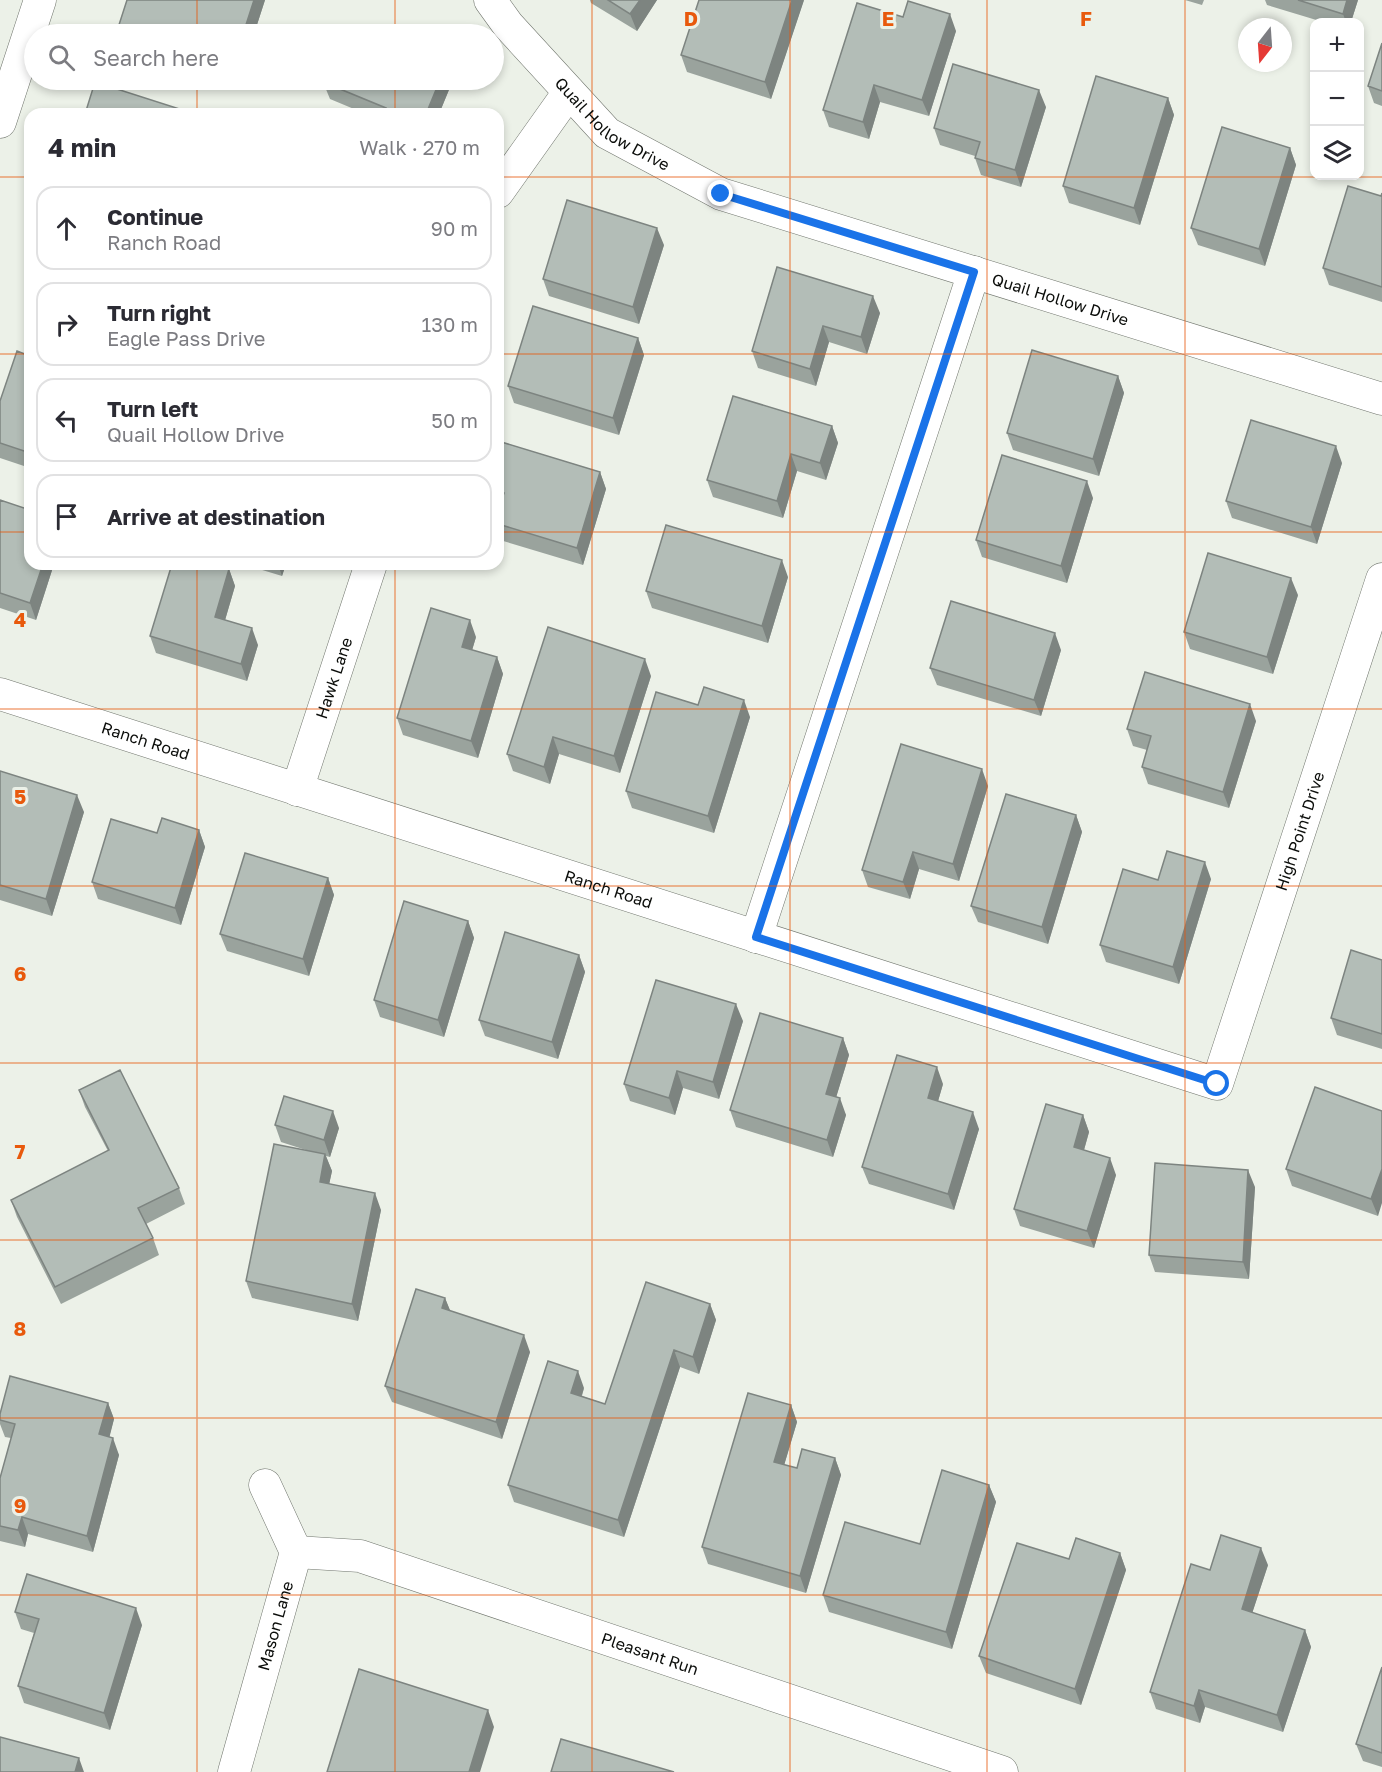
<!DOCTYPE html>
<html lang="en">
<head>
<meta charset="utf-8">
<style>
	:root { --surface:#fff; --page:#f7f7f7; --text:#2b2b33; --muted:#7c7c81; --line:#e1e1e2 }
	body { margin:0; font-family:"Golos Text",sans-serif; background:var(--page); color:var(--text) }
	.controls { position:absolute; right:18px; top:18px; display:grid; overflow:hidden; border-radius:12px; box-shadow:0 3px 9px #0003 }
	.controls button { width:54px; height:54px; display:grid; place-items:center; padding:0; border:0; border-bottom:2px solid var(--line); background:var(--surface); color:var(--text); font:30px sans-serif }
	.compass { position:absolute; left:1238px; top:18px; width:54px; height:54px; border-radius:50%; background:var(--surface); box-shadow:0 3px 9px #0003; rotate:197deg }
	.stop { position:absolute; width:18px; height:18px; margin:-14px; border:4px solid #1a73e8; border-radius:50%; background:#fff }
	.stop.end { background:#1a73e8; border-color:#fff; box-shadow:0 2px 6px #0008 }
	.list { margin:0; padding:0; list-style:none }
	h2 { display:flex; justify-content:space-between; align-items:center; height:78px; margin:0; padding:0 24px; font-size:26px }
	h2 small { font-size:20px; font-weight:400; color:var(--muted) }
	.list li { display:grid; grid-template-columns:39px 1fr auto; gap:18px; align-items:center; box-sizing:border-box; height:84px; margin:0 12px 12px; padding:0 12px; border:2px solid var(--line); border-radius:18px }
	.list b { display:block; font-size:22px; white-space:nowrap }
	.list p { margin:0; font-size:20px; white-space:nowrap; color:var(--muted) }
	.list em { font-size:20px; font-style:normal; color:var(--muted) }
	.icon { flex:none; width:33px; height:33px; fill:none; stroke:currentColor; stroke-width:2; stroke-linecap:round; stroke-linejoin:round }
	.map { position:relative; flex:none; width:1382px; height:1772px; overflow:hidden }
	.search { position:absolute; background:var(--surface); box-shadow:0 3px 9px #0003; left:24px; top:24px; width:480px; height:66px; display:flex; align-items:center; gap:15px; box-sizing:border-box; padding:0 21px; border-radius:33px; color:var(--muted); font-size:22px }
	.panel { position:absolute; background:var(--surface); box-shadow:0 3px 9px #0003; left:24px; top:108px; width:480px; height:462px; border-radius:18px }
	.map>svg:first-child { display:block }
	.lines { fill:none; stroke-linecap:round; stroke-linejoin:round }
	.minor-casing { stroke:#71766e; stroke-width:33 }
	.minor { stroke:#fff; stroke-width:32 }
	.wall { fill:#9aa39d }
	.shaded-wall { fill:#7d8480 }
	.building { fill:#b3bdb7; stroke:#7d8480; stroke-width:1.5 }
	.route { stroke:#1a73e8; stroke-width:8 }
	.grid { fill:none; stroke:#e8590c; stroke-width:1.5; stroke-opacity:0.55 }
	.labels { text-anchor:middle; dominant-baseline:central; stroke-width:6; stroke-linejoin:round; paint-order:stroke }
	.street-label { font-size:16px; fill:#0b0d0a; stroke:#ecf1e8 }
	.grid-label { font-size:20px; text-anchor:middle; font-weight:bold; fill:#e8590c; stroke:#ecf1e8; stroke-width:6; stroke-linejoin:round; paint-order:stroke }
</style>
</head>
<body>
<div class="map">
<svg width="1382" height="1772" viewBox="0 0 1382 1772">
	<rect width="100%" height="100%" fill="#ecf1e8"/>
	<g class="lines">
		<defs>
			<g id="minor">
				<path id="s1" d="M490 0 508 25 607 133 721 194 1382 399"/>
				<path d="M0 122 40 0"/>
				<path d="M498 192 569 92"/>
				<path id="s2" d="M0 694 1217 1084 1382 579"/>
				<path id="s3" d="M297 790 371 564"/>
				<path d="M756 937 974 272"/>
				<path id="s4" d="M296 1552 360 1556 1002 1772"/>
				<path id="s5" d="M234 1772 296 1552 265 1485"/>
			</g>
		</defs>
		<!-- minor casing -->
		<use href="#minor" class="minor-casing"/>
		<!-- minor -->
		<use href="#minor" class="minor"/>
	</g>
	<!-- wall -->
	<path class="wall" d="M127 0H265L254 34H118L117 31Z
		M590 0H657L637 31 591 3Z
		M804 0 771 99 687 72 681 55Z
		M1185 0H1204L1202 5Z
		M1265 0H1358L1351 22H1323L1267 5Z
		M903 17 956 31 929 116 880 102 869 139 829 127 823 110Z
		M1382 43V106L1374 103 1368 86Z
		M324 80H453L439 114H366L330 99 323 82Z
		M1168 98 1174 115 1140 225 1069 203 1063 186Z
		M1046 107 1021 187 981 175 975 158V156L940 145 934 128Z
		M1290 148 1296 165 1265 266 1198 245 1191 228Z
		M1382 193V302L1329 285 1323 268 1381 196Z
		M664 245 639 324 549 296 543 279Z
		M777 267 880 313 867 354 829 342 816 386 758 368 752 351Z
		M638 338 644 355 619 435 514 403 508 386Z
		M30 356V468L0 458V401Z
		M1118 376 1124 393 1099 476 1013 450 1007 433Z
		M832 426 838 443 826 480 797 471 783 518 713 497 707 480Z
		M498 441 600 472 606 489 583 565 500 540 498 533V511L499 506H498Z
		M1342 463 1317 544 1232 518 1226 501Z
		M1093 498 1067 583 982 557 976 540Z
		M0 500 30 564H54L36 620 0 608Z
		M242 564H286L282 576Z
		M229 569 235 586 225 620 258 645 247 681 156 653 150 636Z
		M788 577 768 643 652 608 646 591Z
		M1298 595 1273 674 1190 649 1184 632Z
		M476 637 472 650 497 657 503 674 478 758 403 735 397 718Z
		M1061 650 1041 716 937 685 930 668Z
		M651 676 620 773 559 754 550 784 513 771 507 754Z
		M698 705 750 717 714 833 632 808 626 791Z
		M1256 721 1229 808 1148 784 1142 767 1147 750 1133 746 1127 729Z
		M0 771 84 812 52 916 0 900Z
		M988 786 959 881 919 869 910 899 868 887 862 870Z
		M1076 815 1082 832 1048 944 978 922 971 906Z
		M199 830 205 847 181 925 98 899 92 882Z
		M328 878 334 895 309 976 227 951 220 934Z
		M1211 879 1179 984 1106 962 1100 945 1158 880Z
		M468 921 474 938 444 1037 380 1017 374 1000Z
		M579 955 585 972 558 1059 485 1036 479 1020Z
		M1382 960V1049L1337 1035 1331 1018Z
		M743 1021 719 1099 683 1088 675 1115 630 1101 624 1084Z
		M843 1038 849 1055 836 1097 846 1115 833 1157 736 1127 730 1110Z
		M943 1084 938 1101 979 1129 954 1210 869 1184 862 1167Z
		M79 1090 179 1188 185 1204 146 1224 153 1238 159 1255 61 1304 17 1217 11 1200 108 1151 85 1107Z
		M1382 1111 1378 1216 1292 1186 1286 1169Z
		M1083 1115 1089 1132 1084 1150 1116 1175 1094 1248 1020 1226 1014 1209Z
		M275 1125 339 1128 330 1157 326 1156 332 1171 329 1184 381 1210 358 1321 252 1298 246 1281 309 1151 281 1142Z
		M1255 1187 1249 1279 1155 1272 1149 1255Z
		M445 1298 450 1311 530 1352 502 1439 392 1402 385 1386Z
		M710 1304 716 1320 699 1374 680 1367 624 1537 514 1502 508 1485 584 1388 582 1396 605 1404Z
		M108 1403 114 1419 109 1437 119 1455 93 1552 28 1534 25 1547 0 1541V1478L11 1438 5 1437 0 1424V1414Z
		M791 1405 797 1422 784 1465 797 1468 835 1458 841 1475 806 1593 708 1564 702 1547Z
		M989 1485 996 1502 952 1649 829 1612 823 1595 920 1544Z
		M1120 1553 1126 1570 1081 1705 986 1673 979 1656 1069 1559Z
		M1268 1565 1252 1613 1305 1630 1311 1647 1283 1732 1205 1707 1200 1723 1156 1709 1150 1692 1210 1570Z
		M15 1612 142 1625 110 1730 24 1703 18 1686 34 1633 21 1629Z
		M1382 1667V1767L1363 1761 1356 1744Z"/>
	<!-- shaded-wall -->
	<path class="shaded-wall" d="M254 0H265L254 34H243Z
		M640 0H657L637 31 630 14Z
		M792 0H804L771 99 765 82Z
		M1347 0H1358L1351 22H1346L1343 14Z
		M950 14 956 31 929 116 922 100Z
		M440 80H453L439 114H426Z
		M874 85 880 102 869 139 863 122Z
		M1039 90 1046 107 1021 187 1015 170Z
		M1168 98 1174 115 1140 225 1134 208Z
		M1290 148 1296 165 1265 266 1259 249Z
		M657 228 664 245 639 324 633 307Z
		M873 296 880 313 867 354 861 337Z
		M823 326 829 342 816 386 810 369Z
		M638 338 644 355 619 435 613 418Z
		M1118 376 1124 393 1099 476 1093 459Z
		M832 426 838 443 826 480 820 463Z
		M1336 446 1342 463 1317 544 1311 527Z
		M791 454 797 471 783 518 777 501Z
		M600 472 606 489 583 565 577 548Z
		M1087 481 1093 498 1067 583 1061 566Z
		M782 560 788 577 768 643 762 626Z
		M43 564H54L36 620 30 603Z
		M278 564H286L282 576Z
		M229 569 235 586 221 634 215 617Z
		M1291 578 1298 595 1273 674 1267 657Z
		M470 620 476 637 468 664 462 647Z
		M252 628 258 645 247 681 241 664Z
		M1055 633 1061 650 1041 716 1034 700Z
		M497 657 503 674 478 758 471 741Z
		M645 659 651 676 620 773 614 756Z
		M744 700 750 717 714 833 708 816Z
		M1250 704 1256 721 1229 808 1223 792Z
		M553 737 559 754 550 784 544 767Z
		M982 769 988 786 959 881 953 864Z
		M77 795 84 812 52 916 46 899Z
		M1076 815 1082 832 1048 944 1042 927Z
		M199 830 205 847 181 925 175 908Z
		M913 852 919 869 910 899 903 882Z
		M1205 862 1211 879 1179 984 1173 967Z
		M328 878 334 895 309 976 303 959Z
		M468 921 474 938 444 1037 438 1020Z
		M579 955 585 972 558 1059 552 1042Z
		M736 1004 743 1021 719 1099 713 1082Z
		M843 1038 849 1055 832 1111 826 1094Z
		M937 1067 943 1084 934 1115 928 1098Z
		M677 1071 683 1088 675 1115 669 1098Z
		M840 1098 846 1115 833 1157 827 1140Z
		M333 1111 339 1128 330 1157 324 1140Z
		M973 1112 979 1129 954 1210 948 1194Z
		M1083 1115 1089 1132 1080 1164 1074 1147Z
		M325 1154 332 1171 326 1199 320 1182Z
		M1110 1158 1116 1175 1094 1248 1087 1231Z
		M1382 1169V1203L1378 1216 1371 1199Z
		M1248 1170 1255 1187 1249 1279 1243 1262Z
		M375 1193 381 1210 358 1321 352 1304Z
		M445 1298 452 1315 442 1308Z
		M710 1304 716 1320 699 1374 693 1357Z
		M524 1335 530 1352 502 1439 496 1422Z
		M674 1350 680 1367 624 1537 618 1520Z
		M578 1371 584 1388 577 1410 571 1393Z
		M108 1403 114 1419 106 1451 99 1434Z
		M791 1405 797 1422 780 1479 774 1462Z
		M113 1438 119 1455 93 1552 87 1536Z
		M835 1458 841 1475 806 1593 800 1576Z
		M989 1485 996 1502 952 1649 946 1632Z
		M22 1517 28 1534 25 1547 18 1530Z
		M1261 1548 1268 1565 1248 1626 1242 1609Z
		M1120 1553 1126 1570 1081 1705 1075 1689Z
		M136 1608 142 1625 110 1730 104 1713Z
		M1305 1630 1311 1647 1283 1732 1277 1715Z
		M1199 1690 1205 1707 1200 1723 1194 1706Z
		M488 1710 494 1727 480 1772H469Z
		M79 1758 84 1772H75Z"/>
	<!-- building -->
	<path class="building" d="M127 0H254L243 34H129L117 31Z
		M608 0H640L630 14Z
		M699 0H792L765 82 681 55Z
		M1298 0H1347L1343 14Z
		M908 1 950 14 922 100 874 85 863 122 823 110 857 3 903 17Z
		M366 29 380 34H364Z
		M1382 43V91L1368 86Z
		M953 64 1039 90 1015 170 975 158 980 142 934 128Z
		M1096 76 1168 98 1134 208 1063 186Z
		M324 80H440L426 114H383L386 108 323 82Z
		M95 82 189 112V114H85Z
		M1222 127 1290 148 1259 249 1191 228Z
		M1348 186 1381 196 1382 193V287L1323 268Z
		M567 200 657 228 633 307 543 279Z
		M777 267 873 296 861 337 823 326 810 369 752 351Z
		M30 294V306L27 305Z
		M533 306 638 338 613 418 508 386Z
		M1032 350 1118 376 1093 459 1007 433Z
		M17 351 30 356V453L0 443V401Z
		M733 396 832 426 820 463 791 454 777 501 707 480Z
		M1251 420 1336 446 1311 527 1226 501Z
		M498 441 600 472 577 548 498 524V511L504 493 498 491Z
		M1002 455 1087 481 1061 566 976 540Z
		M0 500 30 510V564H43L30 603 0 593Z
		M666 525 782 560 762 626 646 591Z
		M1208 553 1291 578 1267 657 1184 632Z
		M172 564H212L229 569 215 617 252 628 241 664 150 636Z
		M951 601 1055 633 1034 700 930 668Z
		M431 608 470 620 462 647 497 657 471 741 397 718Z
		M548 627 645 659 614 756 553 737 544 767 507 754Z
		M1145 672 1250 704 1223 792 1142 767 1151 736 1127 729Z
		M704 687 744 700 708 816 626 791 656 692 698 705Z
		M901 744 982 769 953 864 913 852 903 882 862 870Z
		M0 771 77 795 46 899 0 885Z
		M1006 794 1076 815 1042 927 971 906Z
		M162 818 199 830 175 908 92 882 111 819 157 833Z
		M1167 851 1205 862 1173 967 1100 945 1123 869 1158 880Z
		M245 853 328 878 303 959 220 934Z
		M404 901 468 921 438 1020 374 1000Z
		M505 932 579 955 552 1042 479 1020Z
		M1351 950 1382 960V1034L1331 1018Z
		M656 980 736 1004 713 1082 677 1071 669 1098 624 1084Z
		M760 1013 843 1038 826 1094 840 1098 827 1140 730 1110Z
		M897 1055 937 1067 928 1098 973 1112 948 1194 862 1167Z
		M120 1070 179 1188 138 1208 153 1238 55 1287 11 1200 109 1150 79 1090Z
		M1315 1087 1382 1111V1169L1371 1199 1286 1169Z
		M284 1096 333 1111 324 1140 275 1125Z
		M1046 1104 1083 1115 1074 1147 1110 1158 1087 1231 1014 1209Z
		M274 1144 325 1154 320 1182 375 1193 352 1304 246 1281Z
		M1155 1163 1248 1170 1243 1262 1149 1255Z
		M646 1282 710 1304 693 1357 674 1350 618 1520 508 1485 548 1361 578 1371 571 1393 605 1404Z
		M416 1289 445 1298 442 1308 524 1335 496 1422 385 1386Z
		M10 1376 108 1403 99 1434 113 1438 87 1536 22 1517 18 1530 0 1526V1478L15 1424 0 1420V1414Z
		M748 1393 791 1405 774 1462 797 1468 802 1449 835 1458 800 1576 702 1547Z
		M942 1470 989 1485 946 1632 823 1595 845 1522 920 1544Z
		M1221 1535 1261 1548 1242 1609 1305 1630 1277 1715 1199 1690 1194 1706 1150 1692 1191 1564 1210 1570Z
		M1076 1538 1120 1553 1075 1689 979 1656 1017 1543 1069 1559Z
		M27 1574 136 1608 104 1713 18 1686 39 1619 15 1612Z
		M1382 1667V1753L1356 1744Z
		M359 1669 488 1710 469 1772H327Z
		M0 1737 79 1758 75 1772H0Z
		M561 1739 674 1772H551Z"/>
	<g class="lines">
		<!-- route -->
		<path class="route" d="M721 194 974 272 756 937 1217 1084"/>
	</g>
	<!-- grid -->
	<path class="grid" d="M197 0V34M395 0V34M592 0V1772M790 0V1772M987 0V1772M1185 0V1772M197 80V114M395 80V114M0 177H30M498 177H1382M0 354H30M498 354H1382M0 532H30M498 532H1382M197 564V1772M395 564V1772M0 709H1382M0 886H1382M0 1063H1382M0 1240H1382M0 1418H1382M0 1595H1382"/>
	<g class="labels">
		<!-- street labels -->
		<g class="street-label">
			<text stroke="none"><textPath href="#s1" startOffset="176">Quail Hollow Drive</textPath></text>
			<text stroke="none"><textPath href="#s1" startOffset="662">Quail Hollow Drive</textPath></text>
			<text stroke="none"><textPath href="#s3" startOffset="118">Hawk Lane</textPath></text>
			<text stroke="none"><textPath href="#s2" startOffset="153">Ranch Road</textPath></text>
			<text stroke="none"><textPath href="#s2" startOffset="1544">High Point Drive</textPath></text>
			<text stroke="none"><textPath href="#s2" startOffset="639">Ranch Road</textPath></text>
			<text stroke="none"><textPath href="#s5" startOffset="152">Mason Lane</textPath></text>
			<text stroke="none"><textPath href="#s4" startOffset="370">Pleasant Run</textPath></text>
		</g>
	</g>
	<g class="grid-label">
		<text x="691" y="26">D</text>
		<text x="888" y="26">E</text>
		<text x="1086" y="26">F</text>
		<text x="20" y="627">4</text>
		<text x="20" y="804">5</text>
		<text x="20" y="981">6</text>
		<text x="20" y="1159">7</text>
		<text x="20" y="1336">8</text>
		<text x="20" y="1513">9</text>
	</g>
</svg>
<div class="controls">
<button>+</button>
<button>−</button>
<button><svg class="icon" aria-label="layers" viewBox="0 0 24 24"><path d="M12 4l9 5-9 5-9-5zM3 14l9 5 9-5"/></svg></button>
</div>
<svg class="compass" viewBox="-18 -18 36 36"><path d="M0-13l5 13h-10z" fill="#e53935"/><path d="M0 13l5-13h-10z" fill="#7c7c81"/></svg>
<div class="stop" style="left:1217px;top:1084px"></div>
<div class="stop end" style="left:721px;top:194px"></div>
<div class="search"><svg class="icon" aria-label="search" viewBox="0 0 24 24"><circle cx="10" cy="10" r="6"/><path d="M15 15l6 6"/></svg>Search here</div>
<section class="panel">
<h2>4 min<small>Walk · 270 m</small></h2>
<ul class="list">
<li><svg class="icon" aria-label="ahead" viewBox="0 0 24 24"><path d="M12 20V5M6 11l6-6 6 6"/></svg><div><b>Continue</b><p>Ranch Road</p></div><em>90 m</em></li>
<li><svg class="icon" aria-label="right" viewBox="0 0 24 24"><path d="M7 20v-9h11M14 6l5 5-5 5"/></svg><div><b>Turn right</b><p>Eagle Pass Drive</p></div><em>130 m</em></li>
<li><svg class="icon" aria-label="left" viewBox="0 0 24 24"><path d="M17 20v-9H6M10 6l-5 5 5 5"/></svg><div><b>Turn left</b><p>Quail Hollow Drive</p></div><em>50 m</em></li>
<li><svg class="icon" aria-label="arrive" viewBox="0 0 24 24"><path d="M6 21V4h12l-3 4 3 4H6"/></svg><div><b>Arrive at destination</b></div></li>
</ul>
</section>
</div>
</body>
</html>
